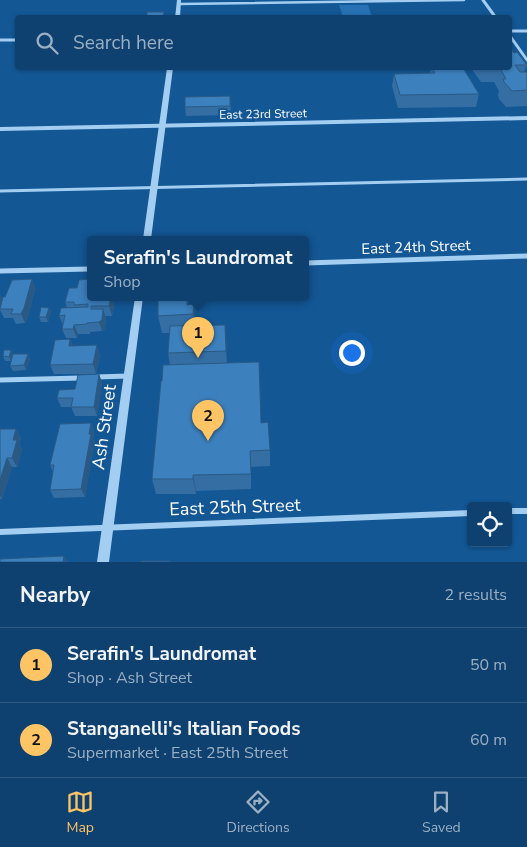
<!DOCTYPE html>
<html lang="en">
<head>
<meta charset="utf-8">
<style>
	:root { --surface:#0e4170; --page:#1c4c78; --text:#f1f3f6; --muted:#9bafc3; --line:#2e5a83; --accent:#ffc565 }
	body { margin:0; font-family:"Nunito Sans",sans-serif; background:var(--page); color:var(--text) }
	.controls { position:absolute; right:15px; bottom:15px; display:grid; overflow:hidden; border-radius:5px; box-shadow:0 1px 4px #0004 }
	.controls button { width:45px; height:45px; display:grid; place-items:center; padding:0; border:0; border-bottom:1px solid var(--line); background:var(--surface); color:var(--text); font:25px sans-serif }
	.you { position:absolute; left:351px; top:352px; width:18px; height:18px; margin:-12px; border:4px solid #fff; border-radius:50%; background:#1a73e8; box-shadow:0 0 0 8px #1a73e833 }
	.badge { display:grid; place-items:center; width:32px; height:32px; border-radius:50%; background:var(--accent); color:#111; font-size:16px; font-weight:700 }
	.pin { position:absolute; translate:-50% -41px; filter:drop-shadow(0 1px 2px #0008) }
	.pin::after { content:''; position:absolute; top:26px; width:18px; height:15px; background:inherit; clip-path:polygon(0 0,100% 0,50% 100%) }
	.popup { position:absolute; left:87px; top:236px; width:222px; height:65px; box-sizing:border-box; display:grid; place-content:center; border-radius:5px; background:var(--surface); filter:drop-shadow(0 1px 4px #0005); font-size:16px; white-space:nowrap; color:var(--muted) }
	.popup b { font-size:19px; color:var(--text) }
	.popup::after { content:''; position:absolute; left:50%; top:100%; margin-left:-10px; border:10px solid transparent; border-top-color:var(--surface) }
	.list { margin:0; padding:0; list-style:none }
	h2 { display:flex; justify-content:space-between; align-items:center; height:65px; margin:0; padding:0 20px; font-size:21px }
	h2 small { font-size:16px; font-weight:400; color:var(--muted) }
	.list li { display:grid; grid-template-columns:32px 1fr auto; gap:15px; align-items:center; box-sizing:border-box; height:75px; padding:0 20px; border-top:1px solid var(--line) }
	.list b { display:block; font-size:19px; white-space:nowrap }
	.list p { margin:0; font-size:16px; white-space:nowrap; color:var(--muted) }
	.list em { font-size:16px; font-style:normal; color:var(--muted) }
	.icon { flex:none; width:28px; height:28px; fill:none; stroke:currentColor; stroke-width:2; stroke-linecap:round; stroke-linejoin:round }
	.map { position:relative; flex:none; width:527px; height:562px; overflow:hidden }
	.search { position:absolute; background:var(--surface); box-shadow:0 1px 4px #0004; left:15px; right:15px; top:15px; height:55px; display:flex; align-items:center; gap:12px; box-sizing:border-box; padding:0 18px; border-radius:5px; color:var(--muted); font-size:19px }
	.sheet { height:215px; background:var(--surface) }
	nav { display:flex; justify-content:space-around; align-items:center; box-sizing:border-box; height:70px; border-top:1px solid var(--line); background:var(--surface); font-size:14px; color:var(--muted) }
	nav a { display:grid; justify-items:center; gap:2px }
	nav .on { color:var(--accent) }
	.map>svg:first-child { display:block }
	.green { fill:#2671b4 }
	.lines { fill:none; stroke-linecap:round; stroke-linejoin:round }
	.service-far2 { stroke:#a3cef2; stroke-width:2.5 }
	.service-far1 { stroke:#a3cef2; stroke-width:3 }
	.service { stroke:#a3cef2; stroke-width:5 }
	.minor-far3 { stroke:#a3cef2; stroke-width:3 }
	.minor-far2 { stroke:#a3cef2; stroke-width:4 }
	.minor-far1 { stroke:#a3cef2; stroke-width:5 }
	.minor { stroke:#a3cef2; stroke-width:6 }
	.tertiary { fill:#a3cef2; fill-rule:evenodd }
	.wall { fill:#346ea3 }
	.shaded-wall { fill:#2a5a84 }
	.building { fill:#3c80bd; stroke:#2a5a84 }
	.labels { text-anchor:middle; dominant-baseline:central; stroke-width:4.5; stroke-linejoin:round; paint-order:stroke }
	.far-street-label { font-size:12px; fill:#fff; stroke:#135795 }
	.street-label { font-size:15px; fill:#fff; stroke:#135795 }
	.near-street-label { font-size:18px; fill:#fff; stroke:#135795 }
</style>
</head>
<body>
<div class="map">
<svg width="527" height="562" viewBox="0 0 527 562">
	<rect width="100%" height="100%" fill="#135795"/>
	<!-- green -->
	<path class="green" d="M339 5H368L372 17H343Z"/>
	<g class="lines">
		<!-- service-far2 -->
		<path class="service-far2" d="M179 4 464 0"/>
		<!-- service-far1 -->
		<path class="service-far1" d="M0 191 527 179"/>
		<!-- service -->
		<path class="service" d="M96 377 128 376
			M0 380 81 378"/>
		<!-- minor-far3 -->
		<path class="minor-far3" d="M483 0 496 18
			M510 31H527
			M510 36 527 60
			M0 40H18"/>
		<!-- minor-far2 -->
		<path class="minor-far2" d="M0 129 527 118"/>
		<!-- minor-far1 -->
		<path class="minor-far1" d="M306 263 527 256
			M0 271 90 269"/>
		<!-- minor -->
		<path class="minor" d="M508 511H527
			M0 532 471 513"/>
		<!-- tertiary -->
		<path class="tertiary" d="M177 0H181L180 18H175Z
			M167 68H173L151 239H143Z
			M135 297H143L109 562H97Z"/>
	</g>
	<!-- wall -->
	<path class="wall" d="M514 53 527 65 524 72H527V106L506 107 499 99 498 95 499 91 494 82H481L473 71V68H510Z
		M431 68H463L479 94 476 107 398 108 392 86 394 74 430 73Z
		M230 96 231 115 186 116 185 107Z
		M32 279 35 289 28 317 25 323 16 324 13 318H4L0 310V295L2 300Z
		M69 288 114 305 112 316H105L106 318 105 329 102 331 90 332V334H78L77 338H66L62 329 63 325 59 316 67 307 65 302Z
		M158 297H188V305L194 304 196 326 227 342V363L261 423 270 450V466L251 467V489L196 491V494H156L152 479 162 381 170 365 168 353 170 333H162L158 316Z
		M49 308 51 312 48 322H41L39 317Z
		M70 339 73 346 100 354 96 374H54L50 365Z
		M11 350 13 355 11 361H5L3 356Z
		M28 354 30 359 26 370 13 371 10 366Z
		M99 374 102 383 97 416H75L71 407H61L57 398 75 389Z
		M91 423 94 431 93 439 94 443 85 497 54 498 50 490 53 472 50 465Z
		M0 429H16L21 438 19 445 22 449 17 467H12L2 499H0Z"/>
	<!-- shaded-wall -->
	<path class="shaded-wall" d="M32 279 35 289 28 317 25 323 21 314Z
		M0 295 3 301 0 309Z
		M111 297H112L114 305 112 316 109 306Z
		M194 304 196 322V332L193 314Z
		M49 308 51 312 48 322 46 317Z
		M103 309 106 318 105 329 102 331 99 322Z
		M74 325 78 334 77 338 73 329Z
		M225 325 227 342V368L226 351Z
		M70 339 74 348 69 346Z
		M97 345 100 354 96 374 93 364Z
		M11 350 13 355 11 361 9 357Z
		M28 354 30 359 26 370 24 365Z
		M99 374 102 383 97 416 94 407Z
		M91 423 94 431 93 439 94 443 85 497 81 489Z
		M16 429 21 438 19 445 22 449 17 467 12 458 13 440Z
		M7 458 12 467 2 499 0 496V480Z
		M193 475 196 491V494L193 479Z
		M64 556 68 562H63Z"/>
	<!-- building -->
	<path class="building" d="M147 12H164L163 18H147Z
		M510 47 514 53 517 52 527 65H515L520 72H527V90L512 91 504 82 503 79H506L500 68H510Z
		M432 68H463L479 94 400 95 394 74 435 73Z
		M230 96V106L185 107V97Z
		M32 279 24 308 21 314H11L13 309H0L3 297H5L12 280Z
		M90 279V297H111L109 306H91V309H103L102 320 99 322 87 323V324L74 325 73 329H62L65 315 59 316 61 308 88 307V304L74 305V302H65L69 288H77L79 280Z
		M158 297H187V305L194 304 193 314 158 316Z
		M41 307 49 308 46 317H39Z
		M225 325 226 351 168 353 170 326Z
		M70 339 69 346 97 345 93 364 50 365 55 340Z
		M4 350H11L9 357 3 356Z
		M13 354H28L24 365 10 366Z
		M259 362 261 423 268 422 270 450 250 451 251 474 193 475V479H152L161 381H162L163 365Z
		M99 374 94 407H71L73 398H57L59 390 75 389 78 375Z
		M91 423 89 434H91L81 489 50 490 54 465H50L60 424Z
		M0 429H16L13 440H17L12 458H7L0 480Z
		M64 556 63 562H0V559Z
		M141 561H170V562H140Z"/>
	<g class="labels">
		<!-- far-street labels -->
		<g class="far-street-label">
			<text transform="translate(263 114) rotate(-1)">East 23rd Street</text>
		</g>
		<!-- street labels -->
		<g class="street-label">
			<text transform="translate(416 247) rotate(-2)">East 24th Street</text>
		</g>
		<!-- near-street labels -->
		<g class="near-street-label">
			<text transform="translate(104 427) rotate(-82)">Ash Street</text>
			<text transform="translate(235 507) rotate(-2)">East 25th Street</text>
		</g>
	</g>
</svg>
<div class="controls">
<button><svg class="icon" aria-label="locate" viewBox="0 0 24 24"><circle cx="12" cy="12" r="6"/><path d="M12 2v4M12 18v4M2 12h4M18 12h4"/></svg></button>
</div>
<div class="you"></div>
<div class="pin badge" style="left:198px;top:358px">1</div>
<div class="popup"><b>Serafin's Laundromat</b>Shop</div>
<div class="pin badge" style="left:208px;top:441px">2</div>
<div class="search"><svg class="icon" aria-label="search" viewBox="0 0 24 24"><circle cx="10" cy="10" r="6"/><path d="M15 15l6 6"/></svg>Search here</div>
</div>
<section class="sheet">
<h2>Nearby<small>2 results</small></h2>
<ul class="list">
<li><span class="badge">1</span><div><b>Serafin's Laundromat</b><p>Shop · Ash Street</p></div><em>50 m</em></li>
<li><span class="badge">2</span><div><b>Stanganelli's Italian Foods</b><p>Supermarket · East 25th Street</p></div><em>60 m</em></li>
</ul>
</section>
<nav>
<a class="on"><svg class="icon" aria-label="map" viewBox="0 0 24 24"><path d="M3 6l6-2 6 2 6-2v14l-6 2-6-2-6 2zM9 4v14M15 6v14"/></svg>Map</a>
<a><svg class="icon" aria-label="directions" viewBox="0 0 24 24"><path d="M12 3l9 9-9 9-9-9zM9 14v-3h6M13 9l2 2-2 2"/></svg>Directions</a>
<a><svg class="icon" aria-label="saved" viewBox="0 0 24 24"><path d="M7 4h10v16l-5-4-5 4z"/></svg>Saved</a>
</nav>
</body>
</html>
